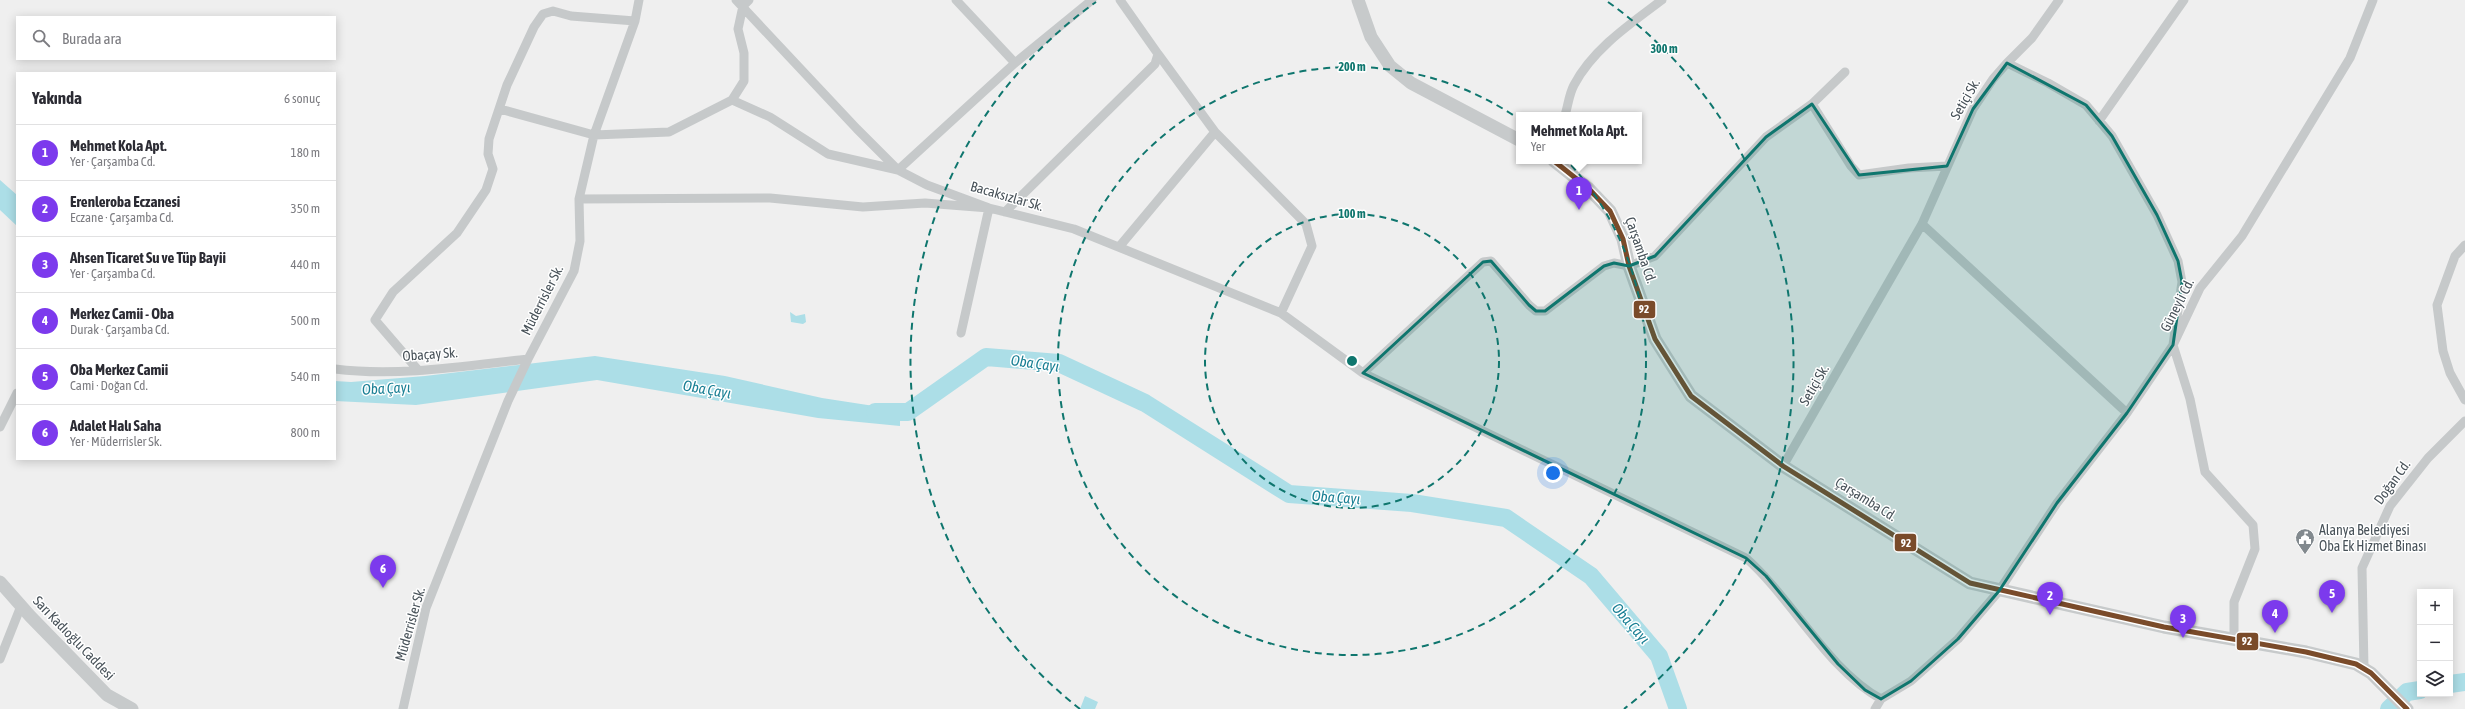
<!DOCTYPE html>
<html lang="tr">
<head>
<meta charset="utf-8">
<style>
	:root { --surface:#fff; --page:#f2f2f3; --text:#2b2b33; --muted:#7c7c81; --line:#e1e1e2; --accent:#7c3aed }
	body { margin:0; font-family:"Asap Condensed",sans-serif; background:var(--page); color:var(--text) }
	.controls { position:absolute; right:12px; bottom:12px; display:grid; overflow:hidden; border-radius:0px; box-shadow:0 2px 10px #0003 }
	.controls button { width:36px; height:36px; display:grid; place-items:center; padding:0; border:0; border-bottom:1px solid var(--line); background:var(--surface); color:var(--text); font:20px sans-serif }
	.you { position:absolute; left:1553px; top:473px; width:14px; height:14px; margin:-10px; border:3px solid #fff; border-radius:50%; background:#1a73e8; box-shadow:0 0 0 6px #1a73e833 }
	.badge { display:grid; place-items:center; width:26px; height:26px; border-radius:50%; background:var(--accent); color:#fff; font-size:13px; font-weight:700 }
	.pin { position:absolute; translate:-50% -33px; filter:drop-shadow(0 1px 2px #0008) }
	.pin::after { content:''; position:absolute; top:21px; width:14px; height:12px; background:inherit; clip-path:polygon(0 0,100% 0,50% 100%) }
	.popup { position:absolute; left:1516px; top:112px; width:126px; height:52px; box-sizing:border-box; display:grid; place-content:center; border-radius:0px; background:var(--surface); filter:drop-shadow(0 1px 3px #0005); font-size:13px; white-space:nowrap; color:var(--muted) }
	.popup b { font-size:15px; color:var(--text) }
	.popup::after { content:''; position:absolute; left:50%; top:100%; margin-left:-8px; border:8px solid transparent; border-top-color:var(--surface) }
	.list { margin:0; padding:0; list-style:none }
	h2 { display:flex; justify-content:space-between; align-items:center; height:52px; margin:0; padding:0 16px; font-size:17px }
	h2 small { font-size:13px; font-weight:400; color:var(--muted) }
	.list li { display:grid; grid-template-columns:26px 1fr auto; gap:12px; align-items:center; box-sizing:border-box; height:56px; padding:0 16px; border-top:1px solid var(--line) }
	.list b { display:block; font-size:15px; white-space:nowrap }
	.list p { margin:0; font-size:13px; white-space:nowrap; color:var(--muted) }
	.list em { font-size:13px; font-style:normal; color:var(--muted) }
	.icon { flex:none; width:22px; height:22px; fill:none; stroke:currentColor; stroke-width:2; stroke-linecap:round; stroke-linejoin:round }
	.map { position:relative; flex:none; width:2465px; height:709px; overflow:hidden }
	.search { position:absolute; background:var(--surface); box-shadow:0 2px 10px #0003; left:16px; top:16px; width:320px; height:44px; display:flex; align-items:center; gap:10px; box-sizing:border-box; padding:0 14px; border-radius:0px; color:var(--muted); font-size:15px }
	.panel { position:absolute; background:var(--surface); box-shadow:0 2px 10px #0003; left:16px; top:72px; width:320px; height:388px; border-radius:0px }
	.map>svg:first-child { display:block }
	.water { fill:#acdee7 }
	.lines { fill:none; stroke-linecap:round; stroke-linejoin:round }
	.river { stroke:#acdee7; stroke-width:18 }
	.street { stroke:#c6c9ca; stroke-width:9 }
	.secondary { stroke:#c7cacb; stroke-width:13 }
	.bus-1-casing { stroke:#fff; stroke-width:8 }
	.bus-1 { stroke:#7a4b2a; stroke-width:5 }
	.marked { fill:#0f766e; fill-opacity:0.2; stroke:#0f766e; stroke-width:3; stroke-linejoin:round }
	.ring { fill:none; stroke:#0f766e; stroke-width:2; stroke-dasharray:7 5 }
	.labels { text-anchor:middle; dominant-baseline:central; stroke-width:3; stroke-linejoin:round; paint-order:stroke }
	.street-label { font-size:14px; fill:#485259; stroke:#fff }
	.poi-label { font-size:14px; fill:#485259; stroke:#fff; text-anchor:start }
	.water-label { font-size:15px; font-style:italic; fill:#197f94; stroke:#fff }
	.centre { fill:#0f766e; stroke:#fff; stroke-width:2 }
	.ring-label { font-size:12px; text-anchor:middle; font-weight:bold; fill:#0f766e; stroke:#fff; stroke-width:3; stroke-linejoin:round; paint-order:stroke }
	.line-badge { stroke:#fff; stroke-width:1.5 }
	.badge-label { font-size:11px; text-anchor:middle; font-weight:bold; fill:#fff }
</style>
</head>
<body>
<div class="map">
<svg width="2465" height="709" viewBox="0 0 2465 709">
	<rect width="100%" height="100%" fill="#efefef"/>
	<!-- water -->
	<path class="water" d="M0 180 17 195V226L0 210Z
		M790 312 796 316 805 314 806 322 803 324 791 322Z
		M595 356 725 376 822 398 900 410V426L818 418 597 380 416 405 335 401V381L351 382 425 376Z
		M1085 696 1098 702 1095 709H1080Z"/>
	<g class="lines">
		<!-- river -->
		<path class="river" d="M875 412H908L986 357 1059 363 1145 403 1289 494 1412 503 1506 518 1591 576 1659 656 1678 709
			M2450 684 2465 682
			M2389 709 2407 692 2420 690"/>
		<!-- street -->
		<path class="street" d="M736 0 857 129 898 170 1015 63 1092 0
			M956 0 1015 63
			M2007 63 2032 38 2059 0
			M732 100 770 117 828 154 898 170 927 185 989 208 1074 229 1281 313 1363 373 1746 558C1793 600 1827 669 1881 699L1911 681 1958 639 1999 591 2057 503 2127 413 2173 345 2200 288 2242 236 2350 58 2373 0
			M1812 104 1851 166 1859 175 1909 168 1947 166
			M500 109 594 135 635 21 639 0
			M1565 115C1568 106 1569 94 1574 85 1593 49 1630 24 1662 0
			M2099 121 2184 0
			M1215 132 1306 224 1312 246 1281 313
			M579 199 770 198 863 207 925 203 989 208 961 333
			M1005 212 1155 64 1158 54 1120 0
			M1922 224 2127 413
			M2465 245 2455 256 2437 305 2443 351 2450 373 2465 400
			M1119 247 1215 132 1158 54
			M335 369C398 377 465 366 528 359
			M418 370 375 320 393 292 457 233 486 190 493 169 488 154 489 139 507 85 534 27 543 14 553 11 571 16 635 21
			M1363 373 1483 262 1491 261 1529 305 1536 311H1545L1604 266 1614 263 1629 266 1655 256 1766 137 1812 104 1845 72
			M0 427 17 393
			M1783 466 1922 224 1973 109 1993 79 2007 63 2048 83 2086 105 2112 136 2157 215 2178 261 2182 282 2173 345 2190 399 2205 472 2253 525 2255 549 2234 602V639
			M0 659 21 606
			M2364 668 2362 568 2390 506 2428 458 2465 421
			M403 709 426 608 508 401 528 359 574 271 580 241 579 199 594 135 669 132 732 100 744 81V53L738 29 743 6 749 0
			M1875 709 1881 699"/>
		<!-- secondary -->
		<path class="secondary" d="M1358 0 1371 37 1390 66 1411 83 1519 140
			M1554 161 1588 188 1610 211 1623 239 1629 266 1655 339 1691 396 1783 466 1970 583 2164 627 2306 652 2356 664 2371 673 2407 709
			M0 582 30 616 107 695 132 709"/>
		<defs>
			<path id="bus-1" d="M1554 161 1588 188 1610 211 1623 239 1629 266 1655 339 1691 396 1783 466 1970 583 2164 627 2306 652 2356 664 2371 673 2407 709"/>
		</defs>
		<!-- bus-1 casing -->
		<use href="#bus-1" class="bus-1-casing"/>
		<!-- bus-1 -->
		<use href="#bus-1" class="bus-1"/>
	</g>
	<!-- marked area -->
	<path class="marked" d="M2007 63 2086 105 2112 136 2157 215 2178 261 2182 282 2173 345 2127 413 2057 503 1999 591 1958 639 1911 681 1881 699 1865 690 1838 664 1766 576 1746 558 1363 373 1483 262 1491 261 1529 305 1536 311H1545L1604 266 1614 263 1629 266 1655 256 1766 137 1812 104 1859 175 1947 166 1973 109Z"/>
	<!-- distance rings -->
	<g class="ring">
		<circle cx="1352" cy="361" r="147"/>
		<circle cx="1352" cy="361" r="294"/>
		<path d="M1080 709A441 441 0 0 1 1096 2M1608 2A441 441 0 0 1 1624 709"/>
	</g>
	<!-- icons -->
	<defs>
		<symbol id="civic-pin" viewBox="-11 -11 22 30"><path d="M0 17L-7.5 6A9.5 9.5 0 1 1 7.5 6Z" fill="#82898e" stroke="#fff"/><path d="M-.6-6.5H3V-4.5H.6V-3L4-1V1h2V6H-6V1h2V-1L-.6-3ZM-1.2 2.5V6h2.4V2.5Z" fill="#fff"/></symbol>
	</defs>
	<g fill-rule="evenodd">
		<use href="#civic-pin" x="2294" y="527" width="22" height="30"/>
	</g>
	<g class="labels">
		<!-- street labels -->
		<g class="street-label">
			<text transform="translate(1965 99) rotate(-60)">Setiçi Sk.</text>
			<text transform="translate(1007 196) rotate(16)">Bacaksızlar Sk.</text>
			<text transform="translate(1641 250) rotate(71)">Çarşamba Cd.</text>
			<text transform="translate(542 300) rotate(-63)">Müderrisler Sk.</text>
			<text transform="translate(2177 305) rotate(-63)">Güneyli Cd.</text>
			<text transform="translate(430 354) rotate(-4)">Obaçay Sk.</text>
			<text transform="translate(1814 385) rotate(-60)">Setiçi Sk.</text>
			<text transform="translate(2392 482) rotate(-54)">Doğan Cd.</text>
			<text transform="translate(1866 499) rotate(32)">Çarşamba Cd.</text>
			<text transform="translate(410 624) rotate(-74)">Müderrisler Sk.</text>
			<text transform="translate(74 638) rotate(46)">Sarı Kadıoğlu Caddesi</text>
		</g>
		<!-- poi labels -->
		<g class="poi-label">
			<text x="2319" y="530">Alanya Belediyesi<tspan x="2319" dy="16">Oba Ek Hizmet Binası</tspan></text>
		</g>
		<!-- water labels -->
		<g class="water-label">
			<text transform="translate(1035 363) rotate(8)">Oba Çayı</text>
			<text transform="translate(386 388) rotate(-3)">Oba Çayı</text>
			<text transform="translate(707 389) rotate(10)">Oba Çayı</text>
			<text transform="translate(1336 497) rotate(4)">Oba Çayı</text>
			<text transform="translate(1631 623) rotate(49)">Oba Çayı</text>
		</g>
	</g>
	<circle cx="1352" cy="361" r="6" class="centre"/>
	<g class="ring-label">
		<text x="1664" y="53">300 m</text>
		<text x="1352" y="71">200 m</text>
		<text x="1352" y="218">100 m</text>
	</g>
	<g class="line-badge">
		<rect x="1633" y="300" width="23" height="19" rx="4" fill="#7a4b2a"/>
		<rect x="1894" y="533" width="23" height="19" rx="4" fill="#7a4b2a"/>
		<rect x="2236" y="632" width="23" height="19" rx="4" fill="#7a4b2a"/>
	</g>
	<g class="badge-label">
		<text x="1644" y="313">92</text>
		<text x="1906" y="547">92</text>
		<text x="2247" y="645">92</text>
	</g>
</svg>
<div class="controls">
<button>+</button>
<button>−</button>
<button><svg class="icon" aria-label="layers" viewBox="0 0 24 24"><path d="M12 4l9 5-9 5-9-5zM3 14l9 5 9-5"/></svg></button>
</div>
<div class="you"></div>
<div class="pin badge" style="left:1579px;top:210px">1</div>
<div class="popup"><b>Mehmet Kola Apt.</b>Yer</div>
<div class="pin badge" style="left:2050px;top:615px">2</div>
<div class="pin badge" style="left:2183px;top:638px">3</div>
<div class="pin badge" style="left:2275px;top:633px">4</div>
<div class="pin badge" style="left:2332px;top:613px">5</div>
<div class="pin badge" style="left:383px;top:588px">6</div>
<div class="search"><svg class="icon" aria-label="search" viewBox="0 0 24 24"><circle cx="10" cy="10" r="6"/><path d="M15 15l6 6"/></svg>Burada ara</div>
<section class="panel">
<h2>Yakında<small>6 sonuç</small></h2>
<ul class="list">
<li><span class="badge">1</span><div><b>Mehmet Kola Apt.</b><p>Yer · Çarşamba Cd.</p></div><em>180 m</em></li>
<li><span class="badge">2</span><div><b>Erenleroba Eczanesi</b><p>Eczane · Çarşamba Cd.</p></div><em>350 m</em></li>
<li><span class="badge">3</span><div><b>Ahsen Ticaret Su ve Tüp Bayii</b><p>Yer · Çarşamba Cd.</p></div><em>440 m</em></li>
<li><span class="badge">4</span><div><b>Merkez Camii - Oba</b><p>Durak · Çarşamba Cd.</p></div><em>500 m</em></li>
<li><span class="badge">5</span><div><b>Oba Merkez Camii</b><p>Cami · Doğan Cd.</p></div><em>540 m</em></li>
<li><span class="badge">6</span><div><b>Adalet Halı Saha</b><p>Yer · Müderrisler Sk.</p></div><em>800 m</em></li>
</ul>
</section>
</div>
</body>
</html>
